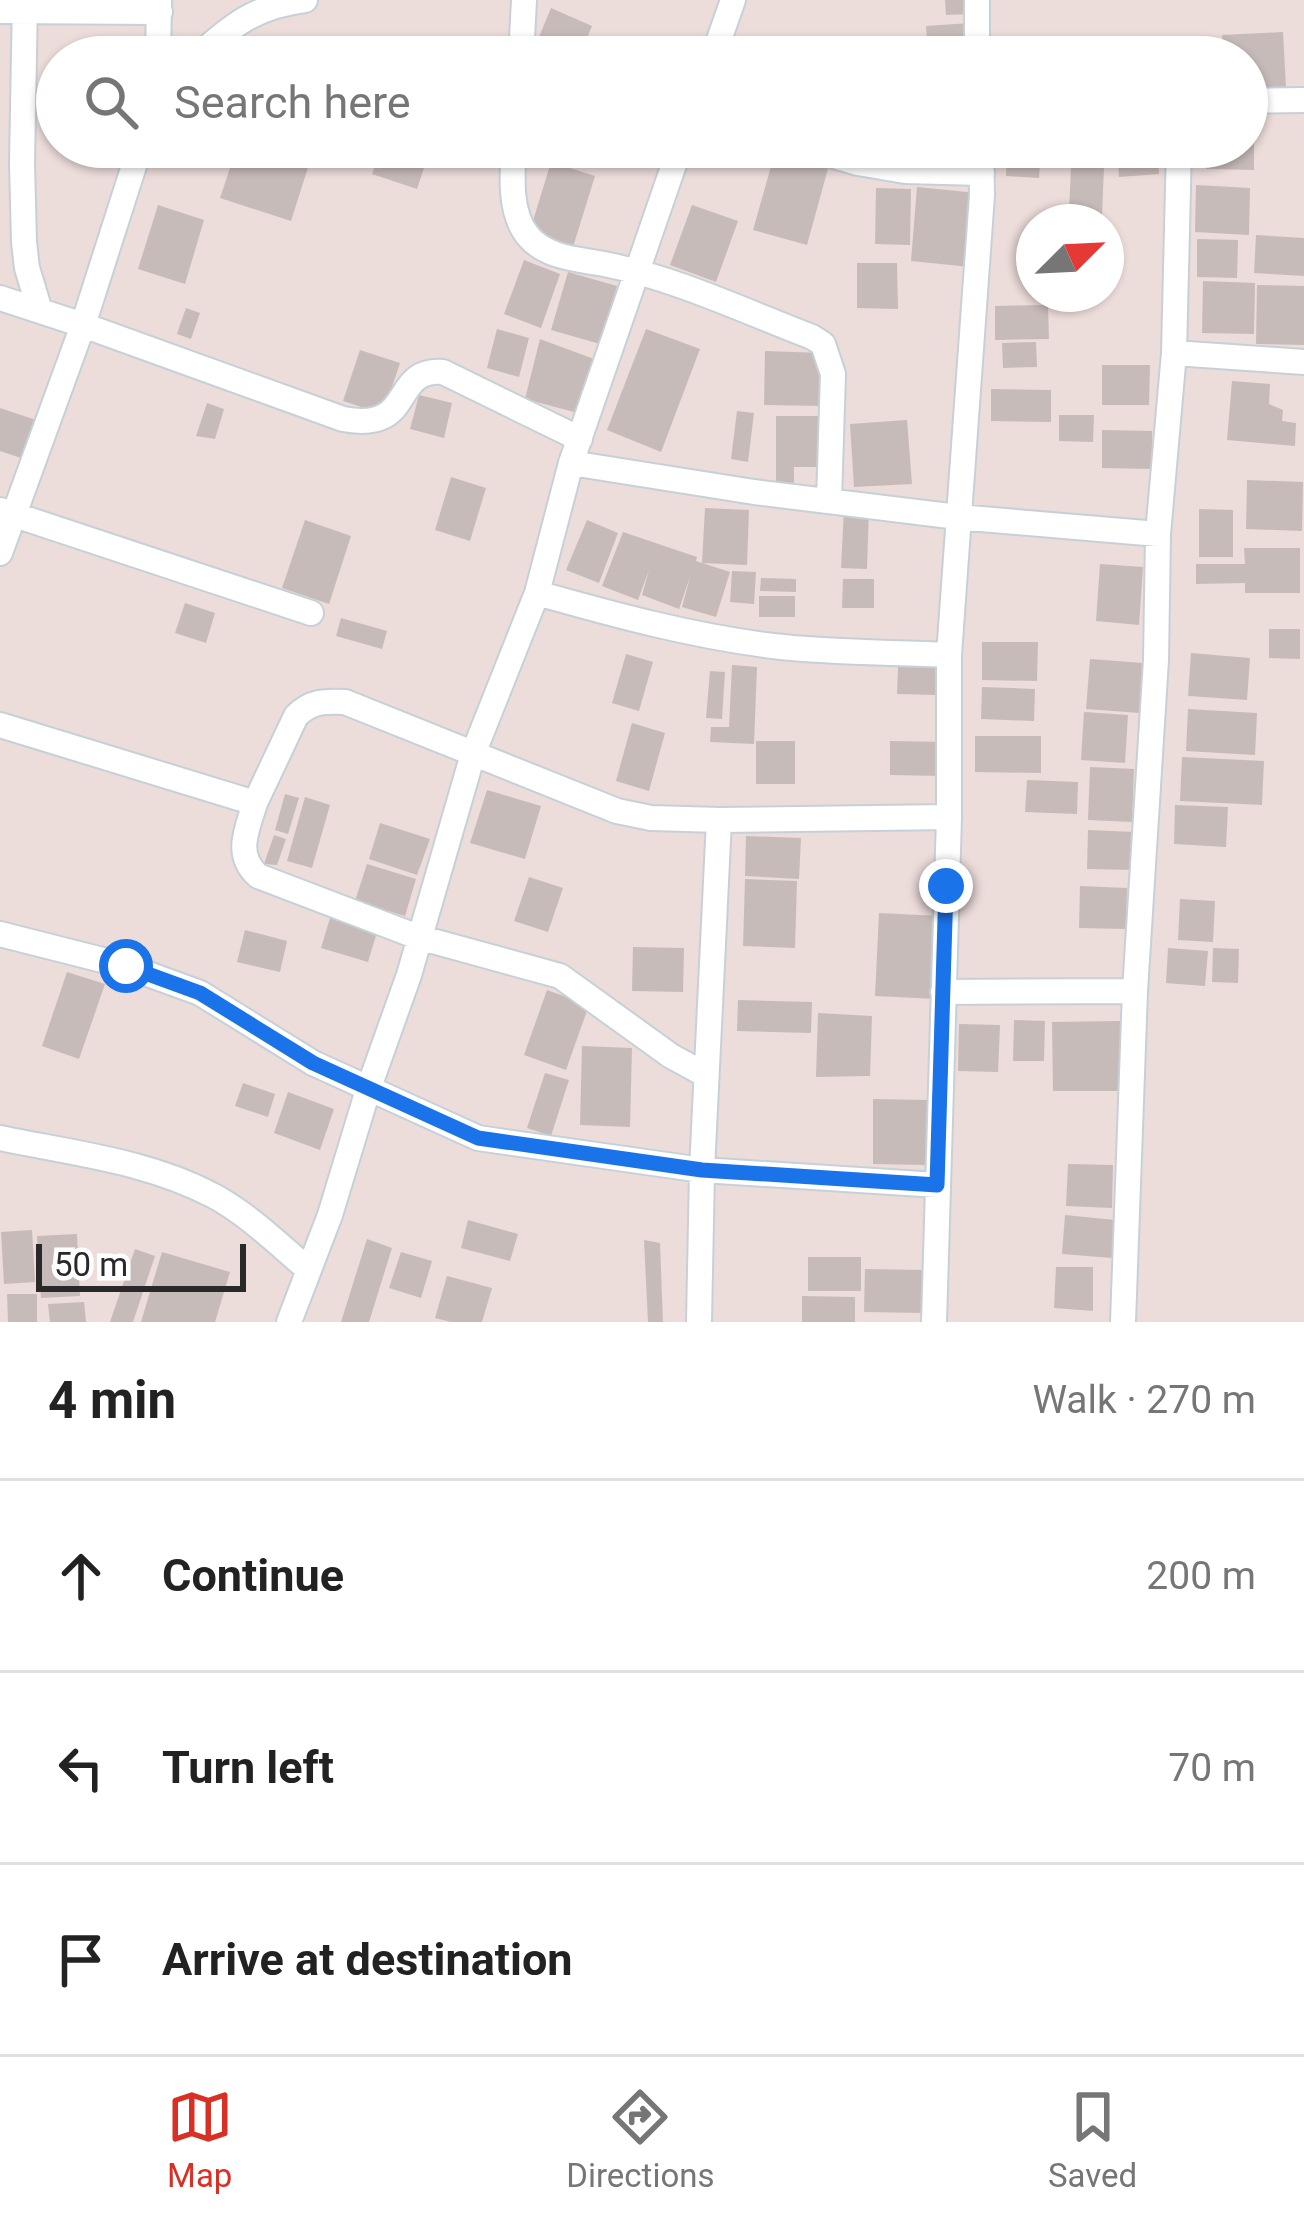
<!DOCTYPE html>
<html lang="en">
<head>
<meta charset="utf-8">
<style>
	:root { --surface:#fff; --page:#f6f6f6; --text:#222; --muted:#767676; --line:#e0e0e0; --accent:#d93025 }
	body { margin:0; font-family:Roboto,sans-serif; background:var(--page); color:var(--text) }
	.compass { position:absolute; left:1016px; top:204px; width:108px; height:108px; border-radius:50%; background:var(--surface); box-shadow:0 3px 9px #0004; rotate:66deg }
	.scale { position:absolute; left:36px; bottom:30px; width:210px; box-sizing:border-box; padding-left:12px; border:6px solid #292929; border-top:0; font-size:33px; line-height:42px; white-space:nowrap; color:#292929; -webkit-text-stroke:9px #fff; paint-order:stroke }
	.stop { position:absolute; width:36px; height:36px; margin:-27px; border:9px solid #1a73e8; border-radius:50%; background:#fff }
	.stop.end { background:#1a73e8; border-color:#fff; box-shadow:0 3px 12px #0008 }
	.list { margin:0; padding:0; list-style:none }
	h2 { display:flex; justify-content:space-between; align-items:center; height:156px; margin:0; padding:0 48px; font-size:51px }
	h2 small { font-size:39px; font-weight:400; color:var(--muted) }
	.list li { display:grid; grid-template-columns:78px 1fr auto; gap:36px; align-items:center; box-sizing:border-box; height:192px; padding:0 48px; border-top:3px solid var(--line) }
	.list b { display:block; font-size:45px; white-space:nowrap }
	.list em { font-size:39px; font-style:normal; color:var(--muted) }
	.icon { flex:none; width:66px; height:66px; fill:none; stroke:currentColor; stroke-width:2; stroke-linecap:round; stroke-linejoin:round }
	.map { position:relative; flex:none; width:1304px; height:1322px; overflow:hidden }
	.search { position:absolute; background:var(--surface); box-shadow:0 3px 9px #0004; left:36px; right:36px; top:36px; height:132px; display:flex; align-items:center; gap:30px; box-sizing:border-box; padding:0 42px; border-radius:66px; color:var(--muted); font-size:45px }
	.sheet { height:732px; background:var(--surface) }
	nav { display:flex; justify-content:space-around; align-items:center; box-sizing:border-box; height:168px; border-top:3px solid var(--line); background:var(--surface); font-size:33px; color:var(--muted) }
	nav a { display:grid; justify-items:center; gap:6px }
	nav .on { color:var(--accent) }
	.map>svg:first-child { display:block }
	.building { fill:#c7bbb9 }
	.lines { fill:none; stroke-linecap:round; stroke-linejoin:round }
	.street-casing { stroke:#c6d1d7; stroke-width:28 }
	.street { stroke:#fff; stroke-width:24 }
	.route { stroke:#1a73e8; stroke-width:15 }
</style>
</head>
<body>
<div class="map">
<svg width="1304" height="1322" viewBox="0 0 1304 1322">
	<rect width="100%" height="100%" fill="#ecdcda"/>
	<!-- building -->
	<path class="building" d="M945 0H971L972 14 946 15Z
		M551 8 592 26 579 57H552L534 49Z
		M970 23 972 57H928L926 26Z
		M1283 32 1286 87 1247 89V57H1223L1222 35Z
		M467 38 510 53 509 57H461Z
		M426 39 459 49 457 57H421Z
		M751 39 798 56V57H745Z
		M1247 124H1254V170L1206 169V147H1247Z
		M237 147H289L312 155 291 221 220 198Z
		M382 147H431L417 189 372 174Z
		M1007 147H1041L1039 178 1006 176Z
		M1117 147H1157L1159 174 1119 177Z
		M776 149 829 165 807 245 753 230Z
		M551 162 595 176 573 247 529 234Z
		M1071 165 1104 167 1102 216 1069 215Z
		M1196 185 1250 188 1249 235 1195 232Z
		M917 187 977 193 970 267 911 261Z
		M876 188 911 189 910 245 875 244Z
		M158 205 204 220 185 284 138 269Z
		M692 205 738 221 716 282 670 265Z
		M1256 235 1304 238V276L1254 273Z
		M1197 239 1238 240 1237 278 1197 277Z
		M524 260 560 274 541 328 504 314Z
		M857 263H897L898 309 857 308Z
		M568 272 617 286 600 344 551 330Z
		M1203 281 1255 283 1254 334 1202 333Z
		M1257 285 1304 286V345L1256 344Z
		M1047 294H1093L1092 304 1046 302Z
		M1048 305 1049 339 995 340V306Z
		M186 308 200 313 191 339 177 334Z
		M497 329 529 338 519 377 487 368Z
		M646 329 700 349 661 452 607 430Z
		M540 339 594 359 578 413 525 399Z
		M1036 342 1037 367 1003 368 1002 343Z
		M360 350 400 363 383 414 343 401Z
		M765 351 823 353 822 406 764 405Z
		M1102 365H1150L1149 405H1102Z
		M1232 381 1270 384 1269 404 1283 410 1282 421 1296 423 1295 446 1227 440Z
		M991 389 1051 390V422L991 421Z
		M419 395 452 403 444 438 410 429Z
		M207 403 224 409 215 439 196 436Z
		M0 408 36 420 24 459 0 451Z
		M737 411 754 413 748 462 731 459Z
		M1059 415H1094L1093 442 1059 441Z
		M776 416H819L820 467H794V485H776Z
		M907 420 912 484 854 487 850 424Z
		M1102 430 1152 431V469L1102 468Z
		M451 477 486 488 470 541 435 530Z
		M1247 480 1303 482 1302 531 1246 529Z
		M705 508 749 510 747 565 702 563Z
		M844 508 869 509 867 569 841 568Z
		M1199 509 1233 510V557H1199Z
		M305 520 351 536 329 604 282 588Z
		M587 520 618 533 599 583 566 570Z
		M623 532 697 557 696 561 730 572 716 617 682 607 690 577 679 609 642 595 649 570 638 600 602 586Z
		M1244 548H1300V593H1245V583L1196 584V564H1245Z
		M1100 564 1143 567 1139 625 1096 621Z
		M732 571 756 572 754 604 730 602Z
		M761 578 796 579V592L760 591Z
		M843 579H874V608H842Z
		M759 596H795V617H759Z
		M185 603 215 613 206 643 175 633Z
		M341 618 387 631 382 649 336 636Z
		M1269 629H1300V659L1269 658Z
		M982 642H1038L1037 681 982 680Z
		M1191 653 1250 658 1247 700 1188 696Z
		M626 654 653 662 639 711 612 703Z
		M1090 659 1143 663 1140 713 1086 709Z
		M732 665 757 667 754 744 710 742 711 727H729Z
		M898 667H936V695L897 694Z
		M710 671 725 672 722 719 706 718Z
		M982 687 1035 689 1034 721 981 719Z
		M1188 709 1257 713 1255 755 1186 751Z
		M1084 712 1128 715 1125 763 1081 760Z
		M632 723 665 733 649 791 616 781Z
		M975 736H1041V773L975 772Z
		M756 741H795V784H756Z
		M890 741 945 742 944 776 890 775Z
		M1182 757 1264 761 1262 805 1180 801Z
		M1090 767 1134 769 1132 822 1088 820Z
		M1027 780 1078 782 1077 814 1025 812Z
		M487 790 541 806 525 859 470 843Z
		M285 794 299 798 288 834 275 830Z
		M305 797 330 805 312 868 287 861Z
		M1175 805 1228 807 1226 847 1174 844Z
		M380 823 430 839 417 875 369 859Z
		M1088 830 1135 832V870L1087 869Z
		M274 835 286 839 277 865 264 864Z
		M746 836 801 838 799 879 745 876Z
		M367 864 416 879 405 916 355 901Z
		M529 877 563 888 548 932 514 921Z
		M745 879 797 881 795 948 743 946Z
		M1080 886 1127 888 1126 929 1079 928Z
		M1180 899 1215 901 1213 942 1178 940Z
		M879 913 940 916 936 999 875 996Z
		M330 918 377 932 368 962 321 948Z
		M245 930 287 941 280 972 237 962Z
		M633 947 684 948 683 992 632 991Z
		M1168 948 1208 951 1205 986 1166 983Z
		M1213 948 1239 949 1238 983 1212 982Z
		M67 972 105 984 79 1059 42 1046Z
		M547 990 589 1005 566 1070 524 1055Z
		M738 1000 812 1002 811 1033 737 1031Z
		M818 1013 872 1016 870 1076 816 1077Z
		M1014 1020 1045 1021 1044 1061H1013Z
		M1120 1021V1091H1053L1052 1022Z
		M959 1024 1000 1025 998 1072 958 1071Z
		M582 1046 632 1048 630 1127 580 1125Z
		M545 1073 569 1080 551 1136 527 1128Z
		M243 1083 275 1094 268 1117 235 1106Z
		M288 1092 334 1109 320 1150 274 1133Z
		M873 1099 927 1100 928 1165 873 1164Z
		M1068 1164 1113 1165 1112 1208 1066 1206Z
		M1065 1215 1115 1220 1112 1258 1062 1254Z
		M468 1220 518 1234 510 1261 461 1248Z
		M32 1230 35 1282 4 1284 1 1232Z
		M77 1234 80 1296 41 1298 37 1236Z
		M367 1239 392 1248 369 1322H341Z
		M644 1240 660 1243 663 1322H648Z
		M135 1249 155 1256 133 1322H110Z
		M162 1252 230 1272 215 1322H141Z
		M401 1252 432 1261 421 1298 389 1288Z
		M808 1257H861V1291H808Z
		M1056 1267H1093V1311L1054 1308Z
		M865 1269 924 1270 923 1313 864 1312Z
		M447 1276 492 1288 482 1322H451L435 1318Z
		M7 1294H37V1322H8Z
		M802 1296 855 1297V1322H802Z
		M84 1302 86 1322H50L48 1304Z"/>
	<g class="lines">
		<defs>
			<path id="street" d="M25 0 22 163 24 242 27 268 40 311
				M977 0V57
				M0 11 160 12
				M158 57 159 0
				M197 57C232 25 256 6 305 0
				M521 57 524 0
				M713 57 733 0
				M1247 101 1304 100
				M514 147C512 175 509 213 528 236 546 258 578 259 604 264 675 278 744 311 812 337L823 344 833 374 829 500
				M803 147 858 163 905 171 982 173
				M0 298 83 325 343 419C417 433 389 368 443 372L580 439
				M1174 353 1179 147
				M571 463 754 492 958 517 1158 534
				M0 510 311 613
				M0 553 83 325 140 147
				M537 593C615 615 692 636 773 646 831 653 891 652 949 655
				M0 725 255 803 296 716C311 701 325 701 345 702L617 811 651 818 719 820 949 817
				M255 803C247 830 234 854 258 876L418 937 560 976 671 1056 706 1075
				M0 934 126 966 200 993 313 1063 478 1138 702 1170 937 1185
				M943 992 1135 991
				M0 1138C72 1153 148 1161 214 1196 249 1215 279 1245 309 1270
				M289 1322 330 1215 368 1090 409 975 473 754 537 593 571 463 680 147
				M699 1322 702 1170 719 820
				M934 1322 949 817V655L982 195 981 147
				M1123 1322 1135 991 1156 660 1158 534 1174 353 1304 362"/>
		</defs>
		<!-- street casing -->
		<use href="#street" class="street-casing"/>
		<!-- street -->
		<use href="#street" class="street"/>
	</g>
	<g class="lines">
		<!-- route -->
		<path class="route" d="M126 966 200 993 313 1063 478 1138 702 1170 937 1185 946 886"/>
	</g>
</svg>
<svg class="compass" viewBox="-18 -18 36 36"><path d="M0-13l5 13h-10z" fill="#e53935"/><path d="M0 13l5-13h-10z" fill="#767676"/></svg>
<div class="scale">50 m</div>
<div class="stop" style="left:126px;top:966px"></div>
<div class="stop end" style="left:946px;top:886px"></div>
<div class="search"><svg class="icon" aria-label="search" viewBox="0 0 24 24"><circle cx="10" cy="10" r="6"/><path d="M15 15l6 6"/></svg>Search here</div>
</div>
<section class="sheet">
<h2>4 min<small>Walk · 270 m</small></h2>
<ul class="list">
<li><svg class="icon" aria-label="ahead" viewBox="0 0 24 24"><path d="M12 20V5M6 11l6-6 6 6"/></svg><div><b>Continue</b></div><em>200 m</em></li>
<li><svg class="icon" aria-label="left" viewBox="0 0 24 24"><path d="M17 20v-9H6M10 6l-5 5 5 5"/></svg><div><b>Turn left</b></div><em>70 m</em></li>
<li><svg class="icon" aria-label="arrive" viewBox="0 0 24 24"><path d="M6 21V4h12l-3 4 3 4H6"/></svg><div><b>Arrive at destination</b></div></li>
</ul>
</section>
<nav>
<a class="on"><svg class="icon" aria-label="map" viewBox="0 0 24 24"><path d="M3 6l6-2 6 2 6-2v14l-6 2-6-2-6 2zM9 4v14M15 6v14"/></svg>Map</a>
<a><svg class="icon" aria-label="directions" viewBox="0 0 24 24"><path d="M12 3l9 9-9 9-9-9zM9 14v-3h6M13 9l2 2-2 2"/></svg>Directions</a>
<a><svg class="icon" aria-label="saved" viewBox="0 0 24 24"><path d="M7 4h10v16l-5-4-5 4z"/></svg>Saved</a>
</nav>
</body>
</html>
